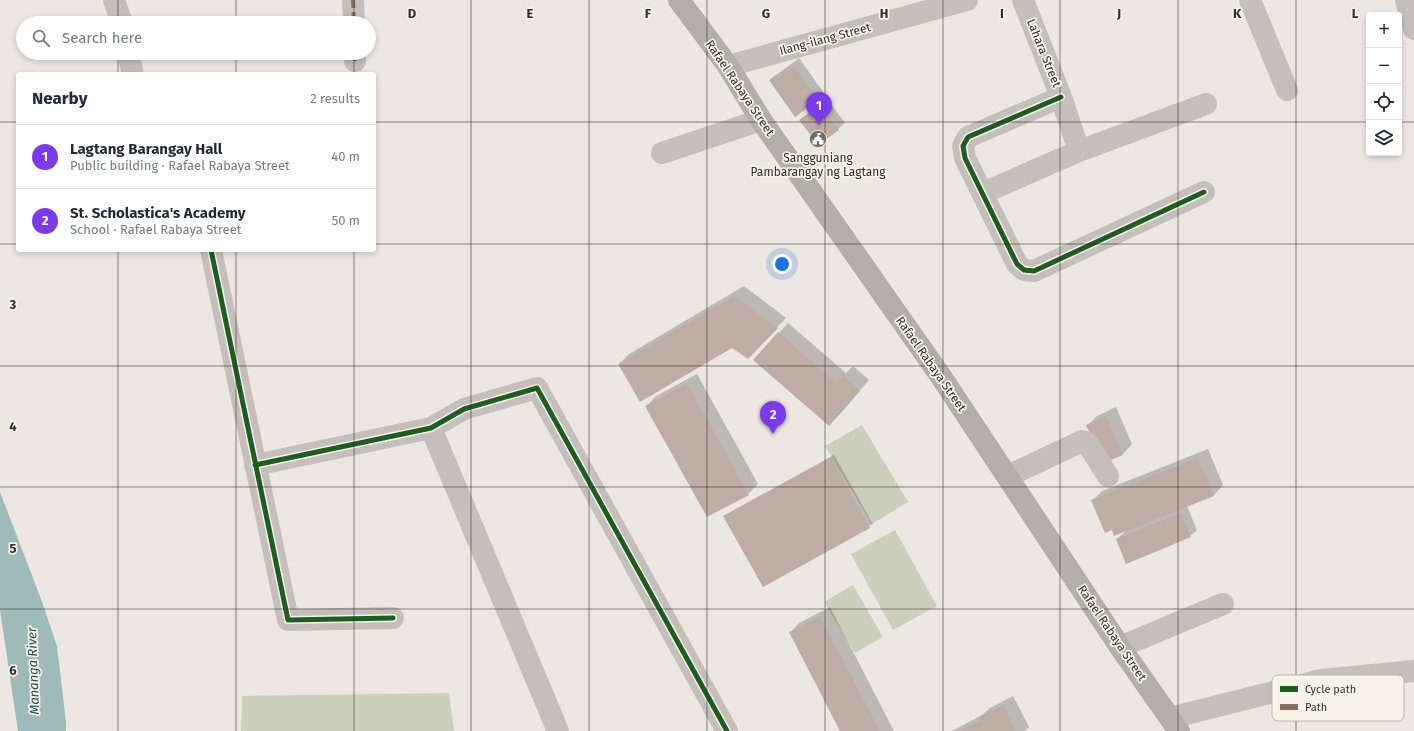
<!DOCTYPE html>
<html lang="en">
<head>
<meta charset="utf-8">
<style>
	:root { --surface:#fff; --page:#f2f2f3; --text:#1f2937; --muted:#747a83; --line:#e0e1e3; --accent:#7c3aed }
	body { margin:0; font-family:"Fira Sans",sans-serif; background:var(--page); color:var(--text) }
	.controls { position:absolute; right:12px; top:12px; display:grid; overflow:hidden; border-radius:4px; box-shadow:0 2px 6px #0003 }
	.controls button { width:36px; height:36px; display:grid; place-items:center; padding:0; border:0; border-bottom:1px solid var(--line); background:var(--surface); color:var(--text); font:20px sans-serif }
	.you { position:absolute; left:782px; top:264px; width:14px; height:14px; margin:-10px; border:3px solid #fff; border-radius:50%; background:#1a73e8; box-shadow:0 0 0 6px #1a73e833 }
	.badge { display:grid; place-items:center; width:26px; height:26px; border-radius:50%; background:var(--accent); color:#fff; font-size:13px; font-weight:700 }
	.pin { position:absolute; translate:-50% -33px; filter:drop-shadow(0 1px 2px #0008) }
	.pin::after { content:''; position:absolute; top:21px; width:14px; height:12px; background:inherit; clip-path:polygon(0 0,100% 0,50% 100%) }
	.list { margin:0; padding:0; list-style:none }
	h2 { display:flex; justify-content:space-between; align-items:center; height:52px; margin:0; padding:0 16px; font-size:17px }
	h2 small { font-size:13px; font-weight:400; color:var(--muted) }
	.list li { display:grid; grid-template-columns:26px 1fr auto; gap:12px; align-items:center; box-sizing:border-box; height:64px; padding:0 16px; border-top:1px solid var(--line) }
	.list b { display:block; font-size:15px; white-space:nowrap }
	.list p { margin:0; font-size:13px; white-space:nowrap; color:var(--muted) }
	.list em { font-size:13px; font-style:normal; color:var(--muted) }
	.icon { flex:none; width:22px; height:22px; fill:none; stroke:currentColor; stroke-width:2; stroke-linecap:round; stroke-linejoin:round }
	.map { position:relative; flex:none; width:1414px; height:731px; overflow:hidden }
	.search { position:absolute; background:var(--surface); box-shadow:0 2px 6px #0003; left:16px; top:16px; width:360px; height:44px; display:flex; align-items:center; gap:10px; box-sizing:border-box; padding:0 14px; border-radius:22px; color:var(--muted); font-size:15px }
	.panel { position:absolute; background:var(--surface); box-shadow:0 2px 6px #0003; left:16px; top:72px; width:360px; height:180px; border-radius:4px }
	.map>svg:first-child { display:block }
	.green { fill:#ccd0bb }
	.water { fill:#9fbabb }
	.shadow { fill:#0003 }
	.building { fill:#beada4 }
	.lines { fill:none; stroke-linecap:round; stroke-linejoin:round }
	.minor { stroke:#c4bfba; stroke-width:22 }
	.major { stroke:#b4aea9; stroke-width:22 }
	.quiet { stroke:#8d6e63; stroke-width:4; stroke-dasharray:8 4; stroke-linecap:butt }
	.cycleway-casing { stroke:#f8f2e8; stroke-width:8 }
	.cycleway { stroke:#1b5e20; stroke-width:5 }
	.grid { fill:none; stroke:#352d28; stroke-width:1; stroke-opacity:0.55 }
	.labels { text-anchor:middle; dominant-baseline:central; stroke-width:3.5; stroke-linejoin:round; paint-order:stroke }
	.street-label { font-size:12px; fill:#352d28; stroke:#f8f2e8 }
	.poi-label { font-size:12px; fill:#352d28; stroke:#f8f2e8 }
	.water-label { font-size:13px; font-style:italic; fill:#214d53; stroke:#f8f2e8 }
	.key { fill:#f8f2e8; stroke:#beb7ae; stroke-width:1 }
	.key-label { font-size:11px; fill:#352d28 }
	.grid-label { font-size:13px; text-anchor:middle; font-weight:bold; fill:#352d28; stroke:#f8f2e8; stroke-width:3.5; stroke-linejoin:round; paint-order:stroke }
</style>
</head>
<body>
<div class="map">
<svg width="1414" height="731" viewBox="0 0 1414 731">
	<rect width="100%" height="100%" fill="#ece7e0"/>
	<!-- green -->
	<path class="green" d="M862 425 908 502 872 524 825 446Z
		M895 530 937 606 893 630 851 554Z
		M853 585 883 637 855 653 824 602Z
		M449 693 454 731H241L242 696Z"/>
	<!-- water -->
	<path class="water" d="M0 492 41 599 57 646 66 722V731H18L0 610Z"/>
	<!-- shadow -->
	<path class="shadow" d="M799 58 824 93 817 99 770 80Z
		M827 99 845 123 838 129 801 120Z
		M744 286 786 318 757 348 732 347 619 364 629 354Z
		M788 323 846 373 853 366 869 380 839 415 779 333Z
		M697 374 758 484 748 494 647 406 656 396Z
		M1116 407 1132 444 1123 454 1104 462 1088 425 1097 416Z
		M1208 449 1223 485 1214 495 1187 506 1197 530 1190 536 1117 539 1127 530 1113 529 1092 501 1102 491Z
		M834 455 873 524 763 586 724 516Z
		M830 607 894 731H841L790 633 799 623Z
		M1013 696 1029 727 1025 731H952L982 715 990 708Z"/>
	<!-- building -->
	<path class="building" d="M792 64 818 100 795 117 769 80Z
		M820 105 839 130 818 145 799 120Z
		M734 296 778 328 748 359 732 348 640 402 618 364Z
		M778 332 836 383 843 375 860 391 829 426 753 360Z
		M687 383 749 495 707 517 645 406Z
		M1106 416 1123 455 1103 463 1086 425Z
		M831 457 870 528 763 587 723 516Z
		M1198 458 1214 496 1114 536 1112 530 1105 533 1091 500Z
		M1181 513 1191 537 1126 564 1116 539Z
		M820 616 880 731H840L789 632Z
		M1003 705 1016 731H959L981 720 979 717Z"/>
	<g class="lines">
		<!-- minor -->
		<path class="minor" d="M114 0 122 23
			M353 0 354 23
			M1023 0 1061 97 1079 151
			M1250 0 1287 90
			M1406 0 1414 29
			M128 53 133 74
			M355 53V61
			M728 66 967 0
			M1061 97 968 137 963 146 965 158 1017 264 1024 270 1034 271 1204 192
			M662 153 761 120
			M983 193 1079 151 1206 104
			M211 250 288 620 393 618
			M431 428 558 731
			M255 465 431 428 464 409 537 388 727 731
			M1008 476 1082 441 1087 443 1108 476
			M1120 647 1223 604
			M1170 718 1321 680 1414 671"/>
		<!-- major -->
		<path class="major" d="M679 0 728 66 761 120 942 378 1120 647 1179 731"/>
		<!-- quiet -->
		<path class="quiet" d="M353 0 354 23
			M355 53V61"/>
		<defs>
			<path id="cycleway" d="M1061 97 968 137 963 146 965 158 1017 264 1024 270 1034 271 1204 192
				M211 250 288 620 393 618
				M255 465 431 428 464 409 537 388 727 731"/>
		</defs>
		<!-- cycleway casing -->
		<use href="#cycleway" class="cycleway-casing"/>
		<!-- cycleway -->
		<use href="#cycleway" class="cycleway"/>
	</g>
	<!-- grid -->
	<path class="grid" d="M118 0V23M236 0V23M354 0V23M471 0V731M589 0V731M707 0V731M825 0V731M943 0V731M1060 0V731M1178 0V731M1296 0V731M118 53V74M236 53V74M354 53V74M0 122H18M374 122H1369M1399 122H1414M0 244H18M374 244H1414M118 250V731M236 250V731M354 250V731M0 366H1414M0 487H1414M0 609H1414"/>
	<!-- icons -->
	<defs>
		<symbol id="civic-disc" viewBox="-11 -11 22 22"><circle r="9.5" fill="#756e68" stroke="#f8f2e8"/><path d="M-.6-6.5H3V-4.5H.6V-3L4-1V1h2V6H-6V1h2V-1L-.6-3ZM-1.2 2.5V6h2.4V2.5Z" fill="#fff"/></symbol>
	</defs>
	<g fill-rule="evenodd">
		<use href="#civic-disc" x="808" y="129" width="20" height="20"/>
	</g>
	<g class="labels">
		<!-- street labels -->
		<g class="street-label">
			<text transform="translate(825 39) rotate(-15)">Ilang-ilang Street</text>
			<text transform="translate(1044 53) rotate(68)">Lahara Street</text>
			<text transform="translate(740 88) rotate(56)">Rafael Rabaya Street</text>
			<text transform="translate(931 364) rotate(55)">Rafael Rabaya Street</text>
			<text transform="translate(1112 633) rotate(56)">Rafael Rabaya Street</text>
		</g>
		<!-- poi labels -->
		<g class="poi-label">
			<text x="818" y="158">Sangguniang<tspan x="818" dy="14">Pambarangay ng Lagtang</tspan></text>
		</g>
		<!-- water labels -->
		<g class="water-label">
			<text transform="translate(33 671) rotate(-92)">Mananga River</text>
		</g>
	</g>
	<!-- legend -->
	<rect x="1272" y="675" width="132" height="46" rx="6" class="key"/>
	<rect x="1280" y="686" width="18" height="6" fill="#1b5e20"/>
	<rect x="1280" y="704" width="18" height="6" fill="#8d6e63"/>
	<g class="key-label">
		<text x="1305" y="693">Cycle path</text>
		<text x="1305" y="711">Path</text>
	</g>
	<g class="grid-label">
		<text x="412" y="18">D</text>
		<text x="530" y="18">E</text>
		<text x="648" y="18">F</text>
		<text x="766" y="18">G</text>
		<text x="884" y="18">H</text>
		<text x="1002" y="18">I</text>
		<text x="1119" y="18">J</text>
		<text x="1237" y="18">K</text>
		<text x="1355" y="18">L</text>
		<text x="13" y="309">3</text>
		<text x="13" y="431">4</text>
		<text x="13" y="553">5</text>
		<text x="13" y="675">6</text>
	</g>
</svg>
<div class="controls">
<button>+</button>
<button>−</button>
<button><svg class="icon" aria-label="locate" viewBox="0 0 24 24"><circle cx="12" cy="12" r="6"/><path d="M12 2v4M12 18v4M2 12h4M18 12h4"/></svg></button>
<button><svg class="icon" aria-label="layers" viewBox="0 0 24 24"><path d="M12 4l9 5-9 5-9-5zM3 14l9 5 9-5"/></svg></button>
</div>
<div class="you"></div>
<div class="pin badge" style="left:819px;top:125px">1</div>
<div class="pin badge" style="left:773px;top:434px">2</div>
<div class="search"><svg class="icon" aria-label="search" viewBox="0 0 24 24"><circle cx="10" cy="10" r="6"/><path d="M15 15l6 6"/></svg>Search here</div>
<section class="panel">
<h2>Nearby<small>2 results</small></h2>
<ul class="list">
<li><span class="badge">1</span><div><b>Lagtang Barangay Hall</b><p>Public building · Rafael Rabaya Street</p></div><em>40 m</em></li>
<li><span class="badge">2</span><div><b>St. Scholastica's Academy</b><p>School · Rafael Rabaya Street</p></div><em>50 m</em></li>
</ul>
</section>
</div>
</body>
</html>
